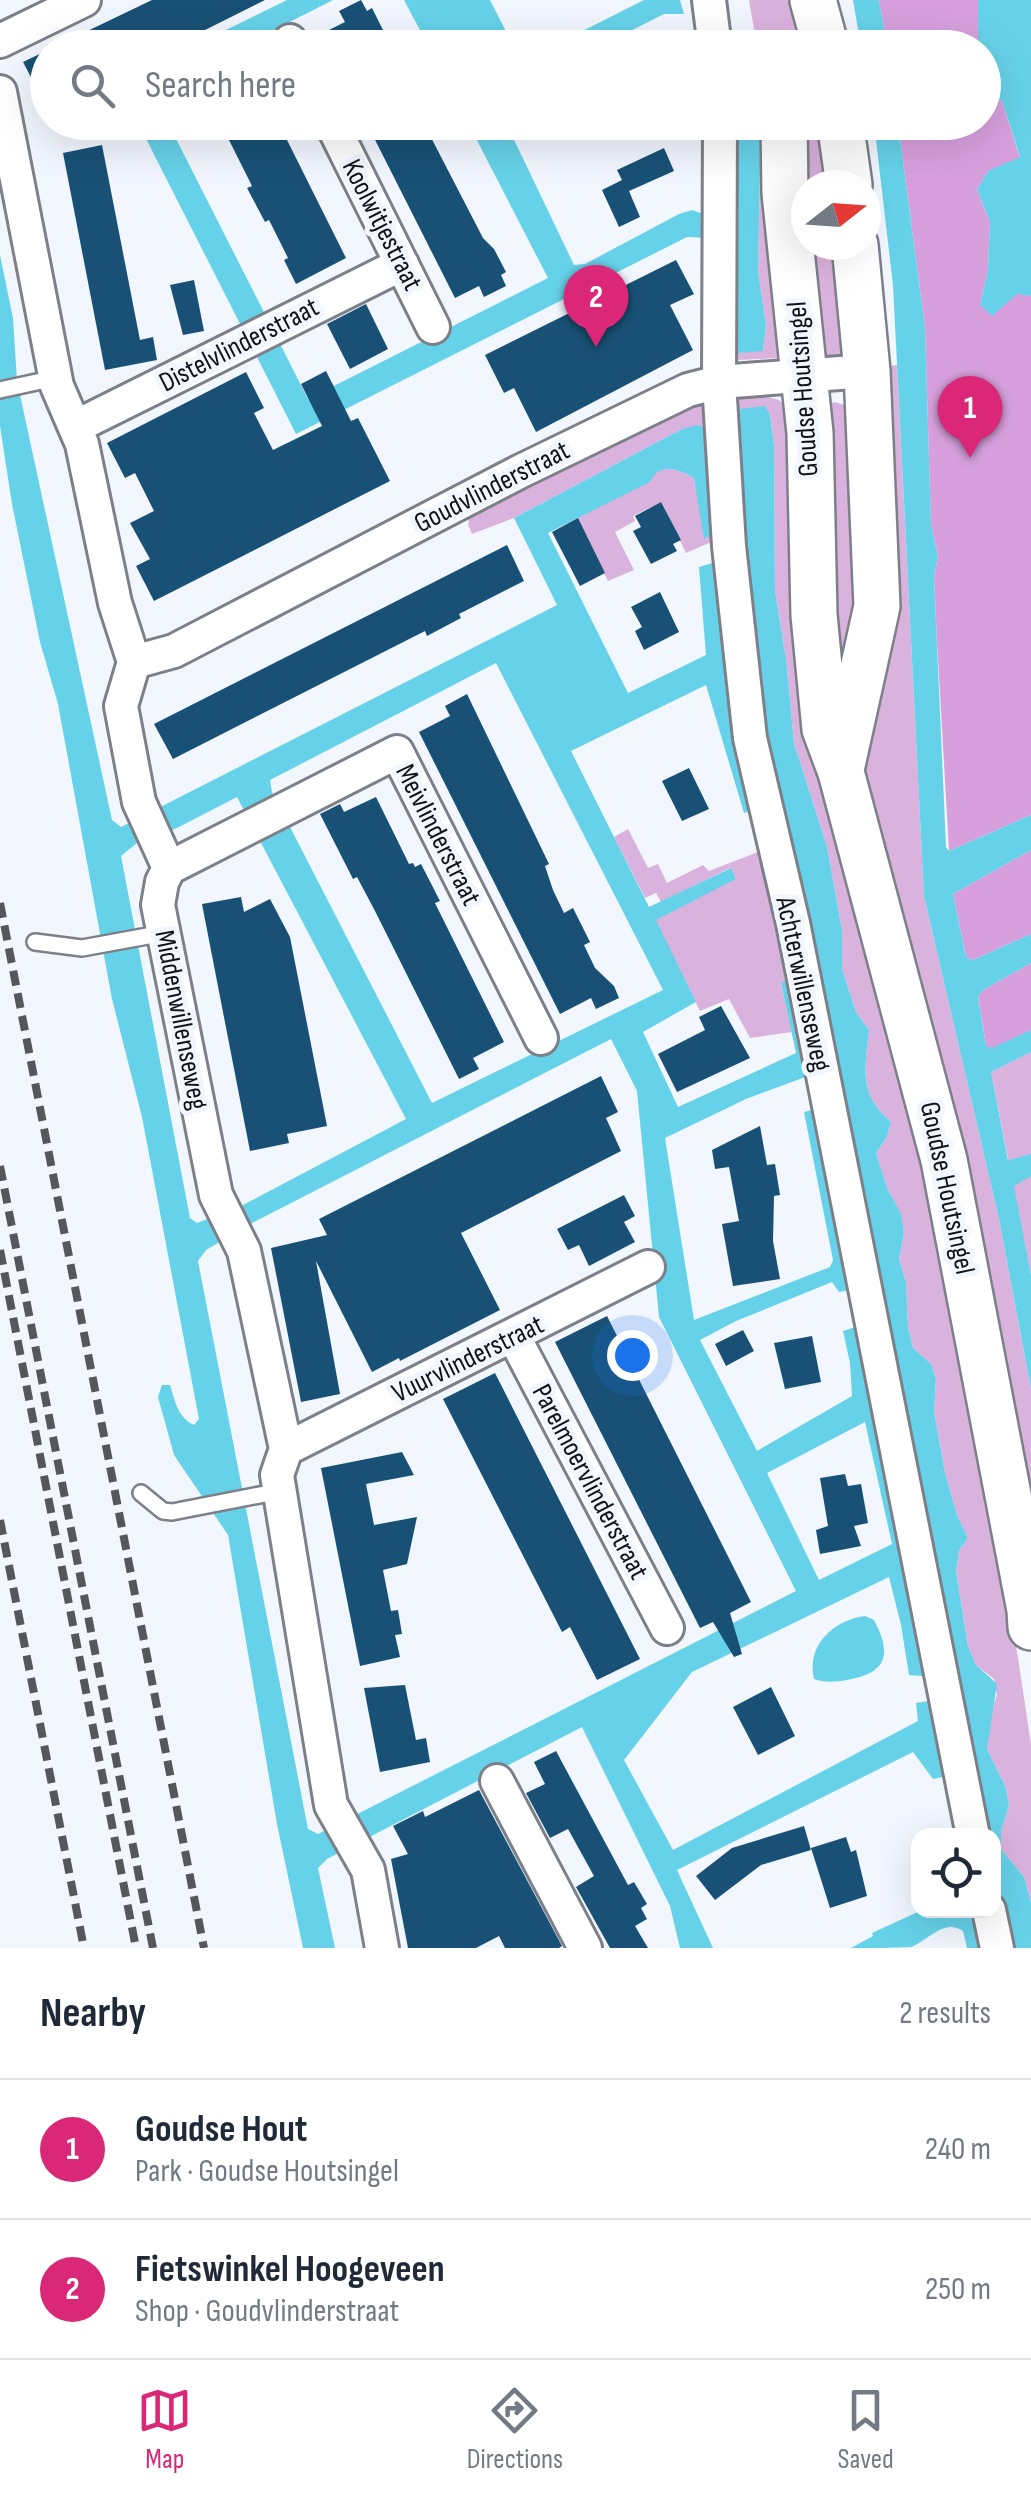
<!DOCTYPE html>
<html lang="en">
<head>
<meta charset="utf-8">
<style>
	:root { --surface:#fff; --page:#f2f2f3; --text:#1f2937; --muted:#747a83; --line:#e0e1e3; --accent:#db2777 }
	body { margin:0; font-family:"Sofia Sans Condensed",sans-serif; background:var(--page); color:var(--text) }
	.controls { position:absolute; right:30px; bottom:30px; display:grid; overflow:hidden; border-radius:20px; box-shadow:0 10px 40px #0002 }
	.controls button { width:90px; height:90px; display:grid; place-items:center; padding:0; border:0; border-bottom:2px solid var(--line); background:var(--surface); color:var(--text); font:50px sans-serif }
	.compass { position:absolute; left:791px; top:170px; width:90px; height:90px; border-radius:50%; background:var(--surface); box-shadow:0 10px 40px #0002; rotate:73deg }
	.you { position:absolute; left:632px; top:1355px; width:35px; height:35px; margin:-25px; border:8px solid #fff; border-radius:50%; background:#1a73e8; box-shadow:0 0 0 15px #1a73e833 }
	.badge { display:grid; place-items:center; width:65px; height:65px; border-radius:50%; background:var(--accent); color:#fff; font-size:32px; font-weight:700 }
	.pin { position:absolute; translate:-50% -82px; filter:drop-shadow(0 2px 5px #0008) }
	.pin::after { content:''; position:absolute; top:52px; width:35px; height:30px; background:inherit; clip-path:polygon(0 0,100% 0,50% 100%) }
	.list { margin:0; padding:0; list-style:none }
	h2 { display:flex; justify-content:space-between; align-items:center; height:130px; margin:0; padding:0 40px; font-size:42px }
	h2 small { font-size:32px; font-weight:400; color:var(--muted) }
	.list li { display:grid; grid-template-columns:65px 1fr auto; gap:30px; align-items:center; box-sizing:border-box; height:140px; padding:0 40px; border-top:2px solid var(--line) }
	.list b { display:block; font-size:38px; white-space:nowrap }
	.list p { margin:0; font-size:32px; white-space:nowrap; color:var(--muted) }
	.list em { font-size:32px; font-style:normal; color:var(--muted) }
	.icon { flex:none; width:55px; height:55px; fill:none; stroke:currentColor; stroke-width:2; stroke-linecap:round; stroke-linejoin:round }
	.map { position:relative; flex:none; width:1031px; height:1948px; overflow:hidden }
	.search { position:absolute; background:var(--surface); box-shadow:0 10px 40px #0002; left:30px; right:30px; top:30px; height:110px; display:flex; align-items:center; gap:25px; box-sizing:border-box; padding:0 35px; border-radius:55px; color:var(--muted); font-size:38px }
	.sheet { height:410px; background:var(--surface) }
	nav { display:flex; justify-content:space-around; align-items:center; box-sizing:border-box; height:140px; border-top:2px solid var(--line); background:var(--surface); font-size:28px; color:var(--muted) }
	nav a { display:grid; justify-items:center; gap:5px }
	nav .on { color:var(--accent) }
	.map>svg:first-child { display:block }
	.green { fill:#dab2de }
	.forest { fill:#d7a0dd }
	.water { fill:#66d2e9; fill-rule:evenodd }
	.building { fill:#185175 }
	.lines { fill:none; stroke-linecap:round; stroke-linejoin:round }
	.service-casing { stroke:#7d8088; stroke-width:20 }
	.minor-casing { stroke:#7d8088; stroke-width:38 }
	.secondary-casing { stroke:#7d8088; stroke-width:50 }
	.service { stroke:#fff; stroke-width:15 }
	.minor { stroke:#fff; stroke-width:32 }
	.secondary { stroke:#fff; stroke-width:45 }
	.rail { stroke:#55575b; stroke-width:8; stroke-dasharray:15 8; stroke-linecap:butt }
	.labels { text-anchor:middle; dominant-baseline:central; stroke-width:10; stroke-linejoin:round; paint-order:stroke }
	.street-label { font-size:28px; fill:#111215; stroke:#f2f6fe }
</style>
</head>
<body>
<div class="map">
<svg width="1031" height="1948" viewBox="0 0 1031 1948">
	<rect width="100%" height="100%" fill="#f2f6fe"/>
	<!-- green -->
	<path class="green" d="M749 0H796L794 47H757Z
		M761 123H775L788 343 778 358 736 360 731 352 727 257 738 353 763 350 766 325 758 271Z
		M792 123H832L840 185H806V245H847C851 279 870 333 840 358L832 359 817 354 813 344 793 184Z
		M897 365 924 896 999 1219 1031 1389V1533L863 800 874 368Z
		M764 396 779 400 796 417 798 470 954 1289 1018 1658 1031 1744V1902L1024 1877 1001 1849V1832L1009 1805 1006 1788 987 1749 990 1715 997 1695 994 1679 976 1665 968 1646 956 1571 959 1551 968 1538 957 1515 945 1473 934 1411 936 1379 931 1364 913 1348 908 1327 906 1282 899 1259 904 1233 901 1215 888 1190 876 1153 887 1137 891 1122C858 1093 865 1070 869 1030L856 1012 842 969V930L827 847 794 743 786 659 775 591 774 445 770 415 735 421 729 404 737 398Z
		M705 401 718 539 686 553 661 502 633 516 635 521 615 532 634 570 608 581 577 518 649 482C659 462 678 469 694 478L697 493 716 532 682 429 514 518 472 534 468 524 470 514 686 404Z
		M834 402 848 406 865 599 842 715 823 407Z
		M628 829 648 868 658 864 667 883 703 865 709 871 763 850 794 975 781 984 792 1032 750 1038 729 999 700 1011 655 920 736 878 730 868 661 902 656 893 645 898 614 837Z
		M1031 1052V1275L991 1072Z"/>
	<!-- forest -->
	<path class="forest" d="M879 0H978V47H887Z
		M984 87 1002 101 1020 158 988 171 977 190 990 222 988 270 980 305 1017 293 1031 296V815L949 851 937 641 934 577 938 556 931 525 925 328 898 123 984 122Z
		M1031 850V934L973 960 966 957 953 894Z
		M1031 963V1030L992 1049 986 1046 978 996 983 990Z"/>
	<!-- water -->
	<path class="water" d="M287 0H333L240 47H191Z
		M404 0H490L514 47H429Z
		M644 0H680L684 14H664L599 47H551Z
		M853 0H879L887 47H861Z
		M978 0H1031V296L1017 294 992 316 980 305 988 270 990 222 977 190 988 171 1020 157 1002 101 984 87V48L978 47Z
		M138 123H168L308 399 548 278 468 123H506L574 265 585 264 679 214 692 210 706 215 707 238 687 237 296 434Z
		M734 123H761L758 271 766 325 763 351 738 353 731 348Z
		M874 123H898L925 328 931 525 938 556 934 577 946 847 949 851 1031 815V850L953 894 966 957 973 960 1031 934V963L983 990 978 997 986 1046 992 1048 1031 1030V1052L991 1072 1008 1160 1031 1154V1176L1014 1186 1031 1275V1389L999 1219 924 896 893 285Z
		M0 255 13 318 17 381 112 820 121 827 557 605 514 518 682 429 697 425 703 427 706 434 716 532 704 539 694 478C678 469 659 462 650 482L548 533 628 693 706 655 699 567 716 562 753 810 744 813 706 685 571 751 649 907 731 868 736 879 656 920 696 1002 643 1032 678 1107 796 1053 781 983 794 975 808 1076 746 1099 665 1138 694 1320 830 1267 833 1260 804 1112 816 1109 849 1290 839 1292 832 1282 736 1321 700 1340 757 1451 852 1396 850 1363 843 1331 865 1324 930 1666 923 1676 909 1675 901 1625 889 1577 692 1672 624 1760 673 1850 918 1721 916 1703 929 1701 937 1708 947 1776 933 1779 913 1752 677 1870 713 1948H680L670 1906 582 1727 327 1859 318 1868 335 1948H303L277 1824 228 1535 174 1455 158 1397 162 1385H170C175 1401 178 1418 194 1425L199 1419 142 1117 112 999 58 704 40 642 12 504 0 426ZM496 663 663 990 432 1103 272 792 270 780ZM237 797 406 1119 243 1205 197 1223 190 1218 121 856 137 843 177 828ZM611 1039 637 1091 659 1317 796 1591 318 1834 308 1829 198 1261 206 1250 252 1223ZM865 1422 892 1544 819 1580 767 1473Z
		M765 406 770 415 774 445 775 591 786 659 794 743 827 847 842 930V969L856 1012 869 1030C865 1070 858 1093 891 1122L887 1137 876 1153 888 1190 901 1214 904 1233 899 1259 906 1282 908 1327 913 1348 931 1364 936 1379 934 1411 945 1473 957 1515 968 1538 959 1551 956 1571 968 1646 976 1665 997 1684 987 1749 1006 1788 1009 1805 1001 1832V1849L1024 1877 1031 1902V1948H1011L994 1861V1836L989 1835 760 733 735 421 739 409Z
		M865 1616 874 1620C893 1656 886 1673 847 1680 835 1682 825 1683 814 1679 806 1645 834 1620 865 1616Z
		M922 1910 978 1911 986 1948H967L963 1931C944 1918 929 1940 911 1947 894 1948 869 1948 851 1948L873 1936 872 1933Z"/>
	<!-- building -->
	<path class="building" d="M152 0H265L169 48H52Z
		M361 0 367 11 372 8 384 32 379 34 386 48H313L311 39 345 22 339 11Z
		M48 50V110L23 62Z
		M220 122H278L346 258 296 284 284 260 288 258 269 220 265 222 247 188 252 186Z
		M366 122H423L483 238 494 249 506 272 501 275 506 286 484 297 479 286 455 298Z
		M102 145 140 340 153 337 157 360 105 370 63 153Z
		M664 148 674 171 629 191 640 217 619 227 602 190 622 180 617 170Z
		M676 260 694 294 670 305 693 350 536 432 514 388 504 393 485 355Z
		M194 280 204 331 183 335 170 285Z
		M366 304 388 349 350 369 327 324Z
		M326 371 351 421 358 418 390 481 154 601 136 566 150 559 130 523 154 511 135 473 125 478 107 443 246 372 264 408 254 413 273 450 322 426 301 384Z
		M661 502 681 540 673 544 677 551 651 564 633 531 641 527 635 516Z
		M578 518 605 573 580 586 552 532Z
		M507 545 524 581 459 614 461 618 427 636 425 631 173 759 154 724Z
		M660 592 679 632 644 650 635 631 642 627 631 607Z
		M467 694 549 864 545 866 553 890 564 913 573 908 590 942 584 945 595 968 614 986 619 998 596 1009 591 998 560 1014 419 732 450 716 445 706Z
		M689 768 709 809 682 821 662 781Z
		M376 797 409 864 413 863 415 867 421 864 440 901 435 903 504 1042 473 1058 479 1069 459 1079 375 911 357 877 353 879 320 814 340 804 344 812Z
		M241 897 244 912 270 899 290 937 327 1126 287 1134 289 1143 250 1151 202 904Z
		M721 1006 750 1058 677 1092 658 1054 705 1030 699 1017Z
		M601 1076 618 1112 606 1118 621 1151 461 1233 500 1310 400 1361 399 1358 372 1372 316 1261 340 1394 301 1402 271 1248 327 1235 319 1219Z
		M760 1126 767 1165 775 1164 780 1195 774 1196 773 1241 780 1279 733 1286 722 1224 739 1221 729 1167 715 1169 712 1150Z
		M624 1195 635 1216 624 1222 635 1242 589 1266 579 1245 568 1250 557 1229Z
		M607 1316 751 1602 730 1613 742 1654 734 1657 713 1622 700 1628 555 1342Z
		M743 1330 754 1351 726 1366 715 1344Z
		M812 1336 821 1382 785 1389 774 1343Z
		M495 1373 640 1659 597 1680 570 1627 562 1632 443 1399Z
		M402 1452 414 1475 366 1484 374 1525 417 1517 407 1564 383 1570 391 1611 398 1610 402 1634 395 1635 400 1657 360 1666 321 1468Z
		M845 1474 848 1486 861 1484 868 1523 854 1526 861 1546 820 1554 816 1530 828 1526 820 1478Z
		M405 1685 416 1740 426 1738 430 1762 380 1772 364 1688Z
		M771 1687 795 1736 758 1755 733 1707Z
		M556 1751 628 1885 634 1882 647 1904 641 1908 647 1919 635 1926 648 1948H610L576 1887 594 1876 568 1829 550 1838 526 1793 545 1784 534 1762Z
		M479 1790 562 1946 559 1948H505L499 1936 476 1948H408L391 1859 408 1854 393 1826 423 1811 425 1817Z
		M804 1826 811 1850 761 1865 715 1900 696 1876 732 1848Z
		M846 1837 851 1852 856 1850 867 1896 830 1908 811 1848Z"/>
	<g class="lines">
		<defs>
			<path id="service" d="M0 390 55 378
				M35 942 82 948 164 933
				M141 1493 163 1511 172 1512 280 1491"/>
			<path id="minor" d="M709 0 715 48
				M0 41 84 0
				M290 41 293 48
				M0 92 57 386 82 444 115 603 134 662 121 706 139 802 169 868 162 882 158 905 216 1195 244 1251 286 1449 277 1475 331 1805 368 1870 382 1948
				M331 122 433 327
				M720 122 719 382 729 546 750 738 793 923 973 1836
				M75 427 402 264
				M134 662 174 651 521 471 688 390 719 382 867 371
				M169 868 397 752 541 1038
				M514 1337 667 1628
				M286 1449 648 1267
				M497 1781 585 1948
				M989 1910 997 1948"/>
			<path id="secondary" d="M813 0 826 48
				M784 122 785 193 810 433 814 615 825 729 841 772 944 1160 1030 1610 1031 1627
				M840 122 849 185
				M842 765 877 606 867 371 855 245"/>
		</defs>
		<!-- service casing -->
		<use href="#service" class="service-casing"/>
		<!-- minor casing -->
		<use href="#minor" class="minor-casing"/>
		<!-- secondary casing -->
		<use href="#secondary" class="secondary-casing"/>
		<!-- service -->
		<use href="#service" class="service"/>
		<!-- minor -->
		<use href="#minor" class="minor"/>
		<!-- secondary -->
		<use href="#secondary" class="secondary"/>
		<!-- rail -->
		<path class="rail" d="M0 903 204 1948
			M0 1166 153 1948
			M0 1250 136 1948
			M0 1520 84 1948"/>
	</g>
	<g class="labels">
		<!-- street labels -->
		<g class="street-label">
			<text transform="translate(382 225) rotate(63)">Koolwitjestraat</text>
			<text transform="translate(239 345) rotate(-27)">Distelvlinderstraat</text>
			<text transform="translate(803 389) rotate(-94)">Goudse Houtsingel</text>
			<text transform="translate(492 487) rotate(-27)">Goudvlinderstraat</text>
			<text transform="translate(438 835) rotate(63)">Meivlinderstraat</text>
			<text transform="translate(803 984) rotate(78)">Achterwillenseweg</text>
			<text transform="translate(181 1020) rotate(79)">Middenwillenseweg</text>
			<text transform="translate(947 1188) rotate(78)">Goudse Houtsingel</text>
			<text transform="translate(468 1359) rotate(-26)">Vuurvlinderstraat</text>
			<text transform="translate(590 1482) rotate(62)">Parelmoervlinderstraat</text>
		</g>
	</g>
</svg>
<div class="controls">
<button><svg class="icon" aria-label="locate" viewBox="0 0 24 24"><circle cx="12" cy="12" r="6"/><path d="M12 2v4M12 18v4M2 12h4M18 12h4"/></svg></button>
</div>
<svg class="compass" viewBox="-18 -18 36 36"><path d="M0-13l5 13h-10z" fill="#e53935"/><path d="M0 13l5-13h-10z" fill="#747a83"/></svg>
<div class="you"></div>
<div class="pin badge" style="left:970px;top:458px">1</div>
<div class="pin badge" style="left:596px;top:347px">2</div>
<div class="search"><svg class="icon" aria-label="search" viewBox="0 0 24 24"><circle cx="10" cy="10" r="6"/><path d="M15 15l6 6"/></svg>Search here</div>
</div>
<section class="sheet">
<h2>Nearby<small>2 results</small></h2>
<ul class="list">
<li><span class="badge">1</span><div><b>Goudse Hout</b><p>Park · Goudse Houtsingel</p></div><em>240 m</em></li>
<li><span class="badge">2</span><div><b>Fietswinkel Hoogeveen</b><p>Shop · Goudvlinderstraat</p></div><em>250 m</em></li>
</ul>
</section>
<nav>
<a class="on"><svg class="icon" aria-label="map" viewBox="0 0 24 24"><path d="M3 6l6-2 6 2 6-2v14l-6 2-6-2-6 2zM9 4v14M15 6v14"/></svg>Map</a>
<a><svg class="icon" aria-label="directions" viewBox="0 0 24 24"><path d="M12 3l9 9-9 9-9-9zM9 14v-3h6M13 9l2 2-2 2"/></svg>Directions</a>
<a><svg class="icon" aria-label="saved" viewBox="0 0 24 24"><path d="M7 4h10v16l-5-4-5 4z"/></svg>Saved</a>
</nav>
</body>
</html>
